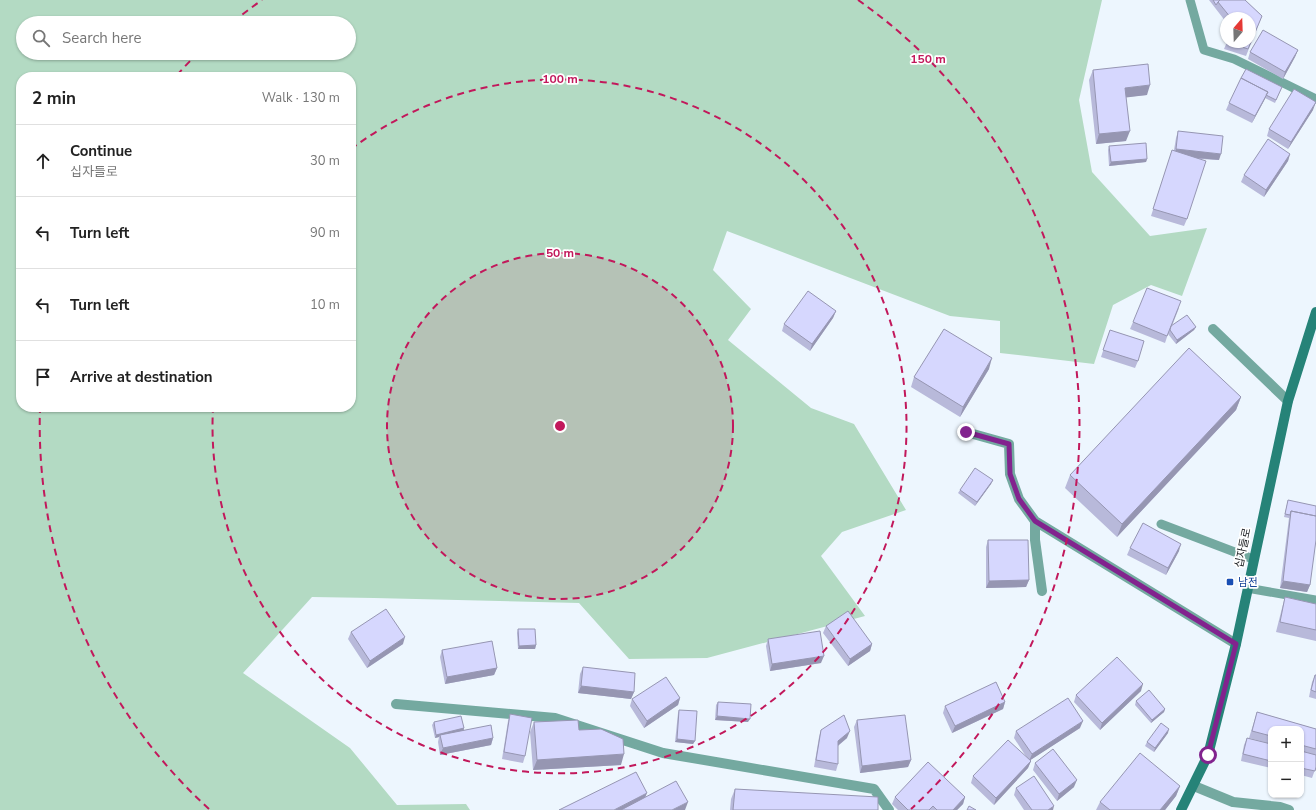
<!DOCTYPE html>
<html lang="en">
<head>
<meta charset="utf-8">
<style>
	:root { --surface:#fff; --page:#f6f6f6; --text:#222; --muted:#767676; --line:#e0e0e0 }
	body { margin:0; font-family:"Nunito Sans","Noto Sans KR",sans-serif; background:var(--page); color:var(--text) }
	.controls { position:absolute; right:12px; bottom:12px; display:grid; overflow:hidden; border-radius:8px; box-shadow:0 1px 3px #0004 }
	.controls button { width:36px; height:36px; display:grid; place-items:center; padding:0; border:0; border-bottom:1px solid var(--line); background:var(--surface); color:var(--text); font:20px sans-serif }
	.compass { position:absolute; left:1220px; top:12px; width:36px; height:36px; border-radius:50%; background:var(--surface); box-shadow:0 1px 3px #0004; rotate:19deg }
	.stop { position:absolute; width:12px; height:12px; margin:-9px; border:3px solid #82238e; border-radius:50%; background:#fff }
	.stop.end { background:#82238e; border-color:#fff; box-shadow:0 1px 4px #0008 }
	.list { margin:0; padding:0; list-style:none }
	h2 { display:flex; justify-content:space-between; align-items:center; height:52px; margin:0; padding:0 16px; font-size:17px }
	h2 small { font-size:13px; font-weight:400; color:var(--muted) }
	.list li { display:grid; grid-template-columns:26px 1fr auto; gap:12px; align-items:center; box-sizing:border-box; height:72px; padding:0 16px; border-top:1px solid var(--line) }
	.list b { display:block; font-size:15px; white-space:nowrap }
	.list p { margin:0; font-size:13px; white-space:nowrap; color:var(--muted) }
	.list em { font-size:13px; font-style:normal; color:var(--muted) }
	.icon { flex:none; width:22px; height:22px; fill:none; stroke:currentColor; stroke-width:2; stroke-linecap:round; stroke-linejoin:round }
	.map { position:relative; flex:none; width:1316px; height:810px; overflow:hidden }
	.search { position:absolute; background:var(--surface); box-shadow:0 1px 3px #0004; left:16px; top:16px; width:340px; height:44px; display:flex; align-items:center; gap:10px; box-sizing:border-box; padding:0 14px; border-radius:22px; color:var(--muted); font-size:15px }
	.panel { position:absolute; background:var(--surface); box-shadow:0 1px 3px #0004; left:16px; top:72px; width:340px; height:340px; border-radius:16px }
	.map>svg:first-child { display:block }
	.green { fill:#b3dac3; fill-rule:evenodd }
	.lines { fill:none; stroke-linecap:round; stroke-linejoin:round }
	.lane { stroke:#74a9a0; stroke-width:9 }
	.street { stroke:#74a9a0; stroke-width:10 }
	.secondary { stroke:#268378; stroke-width:10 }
	.wall { fill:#b8b9da }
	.shaded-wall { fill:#9696b2 }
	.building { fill:#d6d7fe; stroke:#9696b2 }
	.route { stroke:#82238e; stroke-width:5 }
	.ring { fill:none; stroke:#c2185b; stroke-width:2; stroke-dasharray:7 5 }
	.transit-dot { fill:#1a4fb4; stroke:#fff; stroke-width:1.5 }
	.labels { text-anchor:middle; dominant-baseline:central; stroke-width:3.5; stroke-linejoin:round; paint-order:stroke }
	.street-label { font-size:11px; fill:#212427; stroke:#fff }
	.transit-label { font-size:11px; fill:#164399; stroke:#fff; text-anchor:start }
	.centre { fill:#c2185b; stroke:#fff; stroke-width:2 }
	.ring-label { font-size:12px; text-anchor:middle; font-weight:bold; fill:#c2185b; stroke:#fff; stroke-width:3.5; stroke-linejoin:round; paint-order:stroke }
</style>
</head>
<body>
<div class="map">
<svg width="1316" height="810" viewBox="0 0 1316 810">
	<rect width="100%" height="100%" fill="#edf6fe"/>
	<!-- green -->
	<path class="green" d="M0 0H1102L1079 100 1092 172 1150 236 1207 228 1182 296 1151 285 1113 305 1094 364 1000 353V321L950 316 727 231 713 270 751 309 728 340 811 408 854 424 906 510 842 532 821 556 865 616 707 658 629 659 579 603 374 598 312 597 243 673 350 748 397 805 466 804 470 810H0ZM23 23H349V53H23ZM21 77H351V407H21Z"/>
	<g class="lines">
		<!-- lane -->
		<path class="lane" d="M1190 0 1204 50 1234 59 1316 99
			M1161 524 1253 559
			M1247 588 1316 600"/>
		<!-- street -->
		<path class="street" d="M1213 329 1288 401
			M966 432 1009 444 1010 474 1019 499 1035 521 1236 644
			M1035 521V540L1042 591
			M396 704 555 718 663 753 874 789 889 810
			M1194 786 1233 802 1280 807 1289 810"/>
		<!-- secondary -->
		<path class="secondary" d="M1181 810 1208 755 1236 644 1288 401 1316 312"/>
	</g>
	<!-- wall -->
	<path class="wall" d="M1209 0H1245L1262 16 1246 56 1224 49 1227 42 1250 18H1226V22Z
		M1298 50 1295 57 1283 79 1248 59 1250 52Z
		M1093 70 1147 95 1126 97V141L1096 144 1089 80Z
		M1282 87 1275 103 1265 98 1252 123 1226 110 1229 103Z
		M1313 110 1288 149 1267 136 1269 129Z
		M1178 131 1219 160 1200 159 1187 219 1184 226 1151 216 1170 157 1174 150 1176 138Z
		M1109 146 1147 159 1146 162 1109 166 1108 150Z
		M1290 154 1288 161 1264 197 1241 182 1244 175Z
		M1179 308 1172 326 1196 327 1194 330 1176 344 1168 334 1165 343 1130 329 1133 322Z
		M836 311 833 318 810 351 782 331 784 324Z
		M1110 330 1138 361 1135 368 1101 357Z
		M989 369 960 417 911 387 914 377Z
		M1241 397 1236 410 1117 537 1065 488 1070 475Z
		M993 480 991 484 975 506 958 493 960 490Z
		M1288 500 1310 585 1307 592 1280 588 1289 518 1284 517Z
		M988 540 1029 580 1026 587 986 588V547Z
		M1130 548 1179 551 1166 575 1127 555Z
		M1285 597 1316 604V641L1276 632 1282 608Z
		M826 626 872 644 870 651 848 666 823 633Z
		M518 629 536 645 535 649H518L517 633Z
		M351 632 403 644 367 668 348 639Z
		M768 639 821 663 770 671 766 646Z
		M442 650 497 668 494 675 445 684 440 657Z
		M583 667 634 692 631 699 578 693 580 674Z
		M1315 675H1316V699L1309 697 1312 682Z
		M1141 691 1100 730 1074 702 1076 695Z
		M680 698 678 705 644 728 630 706 632 699Z
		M1136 701 1165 709 1164 712 1151 723 1135 705Z
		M718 702 748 722 715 720 716 705Z
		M1005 702 1003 709 952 733 943 713 945 706Z
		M679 710 695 741 693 744 675 742 678 713Z
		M1257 712 1316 729V767L1312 778 1301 775V729H1271V768L1241 761 1244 745 1247 738 1268 743 1249 738Z
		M510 714 525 756 523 763 502 759 508 721Z
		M857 720 911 760 908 767 860 773 854 727Z
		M434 722 464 728V730L493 738 491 745 440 755 438 742 439 737 435 738 432 725Z
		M534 722 579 730 621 765 533 770 530 732Z
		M1080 728 1030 760 1031 761 1028 768 994 805 971 783 973 776 1027 758 1014 738 1016 731Z
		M821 730 847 738 838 746V764L836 771 814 767 819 737Z
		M1168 733 1154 752 1145 746 1147 742Z
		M1035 763 1074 787 1057 801 1033 770Z
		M1180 786 1176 796 1165 810H1096L1100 802Z
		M1016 788 1053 810H1024L1014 795Z
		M735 789 878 810H730L731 799Z
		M895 797H965L963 804 957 810H898L892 804Z"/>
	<!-- shaded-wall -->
	<path class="shaded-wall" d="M1298 50 1295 57 1283 79 1285 72Z
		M1150 85 1147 95 1122 98 1125 88Z
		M1268 92 1265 99 1252 123 1255 116Z
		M1316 102 1313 110 1288 149 1291 142Z
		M1130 131 1126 141 1096 144 1099 134Z
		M1176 149 1221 154 1219 160 1174 156Z
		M1290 154 1288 161 1264 197 1266 190Z
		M1147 159 1146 162 1109 166 1111 162Z
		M836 311 833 318 810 351 812 344Z
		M1196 327 1194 330 1176 344 1177 340Z
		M992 358 989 369 960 417 963 407Z
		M1241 397 1236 410 1117 537 1122 524Z
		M993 480 991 484 975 506 977 502Z
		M1181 544 1179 551 1166 575 1168 568Z
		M1029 580 1026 587 986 588 989 581Z
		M1283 581 1310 585 1307 592 1280 588Z
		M405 637 403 644 367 668 370 661Z
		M872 644 870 651 848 666 850 659Z
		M536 645 535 649H518L519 646Z
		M824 656 821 663 770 671 772 664Z
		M497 668 494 675 445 684 447 677Z
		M1143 684 1141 691 1100 730 1102 723Z
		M581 686 634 692 631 699 578 693Z
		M680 698 678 705 644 728 647 721Z
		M1005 702 1003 709 952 733 955 726Z
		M1165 709 1164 712 1151 723 1152 720Z
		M717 716 750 719 748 722 715 720Z
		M1083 721 1080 728 1029 761 1032 754Z
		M464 728 463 732 440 735 439 737 435 738 436 735Z
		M1169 729 1168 733 1154 752 1155 748Z
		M850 731 847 738 835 748 838 741Z
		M493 738 491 745 440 755 443 748Z
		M677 739 695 741 693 744 675 742Z
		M624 754 621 765 533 770 537 760Z
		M911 760 908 767 860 773 862 766Z
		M1031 761 1028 768 994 805 996 798Z
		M1077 780 1074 787 1057 801 1059 794Z
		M1180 786 1176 796 1165 810H1160Z
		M647 793 643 803 630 810H614Z
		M965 797 963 804 957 810H953Z
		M688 802 685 810H672Z
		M1054 806 1053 810H1048Z"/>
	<!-- building -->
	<path class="building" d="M1213 0H1220L1218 2 1216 5Z
		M1220 0H1245L1262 16 1248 49 1227 42H1250V18H1231L1218 2Z
		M1263 30 1298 50 1285 72 1250 52Z
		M1148 64 1150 85 1125 88 1130 131 1099 134 1093 70Z
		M1246 69 1282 87 1276 100 1266 95 1268 92 1241 78Z
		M1241 78 1268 92 1255 116 1229 103Z
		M1294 89 1316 102 1291 142 1269 129Z
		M1178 131 1223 136 1221 154 1176 149Z
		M1268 139 1290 154 1266 190 1244 175Z
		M1146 143 1147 159 1111 162 1109 146Z
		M1172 150 1206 161 1187 219 1153 209Z
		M1147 288 1181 301 1167 336 1133 322Z
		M808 291 836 311 812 344 784 324Z
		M1187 315 1196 327 1177 340 1170 330 1171 326Z
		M944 329 992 358 963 407 914 377Z
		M1110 330 1144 341 1138 361 1103 350Z
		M1189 348 1241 397 1122 524 1070 475Z
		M975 468 993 480 977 502 960 490Z
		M1288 500 1316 506V516L1291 511 1290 515 1285 514Z
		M1291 511 1316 516V540L1310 585 1283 581Z
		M1143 523 1181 544 1168 568 1130 548Z
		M988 540H1028L1029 580 989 581Z
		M1285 597 1316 604V630L1280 622Z
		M386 609 405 637 370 661 351 632Z
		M848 611 872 644 850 659 826 626Z
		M518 629H535L536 645 519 646Z
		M820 631 824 656 772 664 768 639Z
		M492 641 497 668 447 677 442 650Z
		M1117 657 1143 684 1102 723 1076 695Z
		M583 667 635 673 634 692 581 686Z
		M1315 675H1316V692L1311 690Z
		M666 677 680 698 647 721 632 699Z
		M996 682 1005 702 955 726 945 706Z
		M1149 690 1165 709 1152 720 1136 701Z
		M1068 698 1083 721 1032 754 1016 731Z
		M718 702 751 704 750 719 717 716Z
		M679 710 697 711 695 741 677 739Z
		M1257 712 1316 729V749L1301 745V729H1271V736L1252 731Z
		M510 714 532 718 525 756 504 752Z
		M844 715 850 731 838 741V764L816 760 821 730Z
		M905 715 911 760 862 766 857 720Z
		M461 716 464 728 436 735 434 722Z
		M578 720 579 730 601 729 623 739 624 754 537 760 534 722Z
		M1161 723 1169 729 1155 748 1147 742Z
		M491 725 493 738 443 748 440 735Z
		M1247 738 1271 744V761L1243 754Z
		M1008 740 1031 761 996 798 973 776Z
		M1053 749 1077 780 1059 794 1035 763Z
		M1301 751 1316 755V767L1315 771 1301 768Z
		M1140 753 1180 786 1160 810H1110L1100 802Z
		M928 762 965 797 953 810H937L933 806 929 810H908L895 797Z
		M636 772 647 793 614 810H559Z
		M1034 776 1054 806 1048 810H1032L1016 788Z
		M676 781 688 802 672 810H621Z
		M735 789 878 797V810H733Z
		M969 806 976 810H967Z"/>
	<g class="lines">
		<!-- route -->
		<path class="route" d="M966 432 1009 444 1010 474 1019 499 1035 521 1236 644 1208 755"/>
	</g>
	<!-- distance rings -->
	<circle cx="560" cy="426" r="173" fill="#c2185b" fill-opacity=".12"/>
	<g class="ring">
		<circle cx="560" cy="426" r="173"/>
		<path d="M351 149A347 347 0 1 1 213 408"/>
		<path d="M209 809A520 520 0 0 1 40 408M177 75A520 520 0 0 1 196 55M233 22A520 520 0 0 1 262 0M858 0A520 520 0 0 1 911 809"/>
	</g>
	<!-- markers -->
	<rect class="transit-dot" x="1226" y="578" width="8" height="8" rx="2"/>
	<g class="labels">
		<!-- street labels -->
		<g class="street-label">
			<text transform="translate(1243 548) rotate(-78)">십자들로</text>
		</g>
		<!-- transit labels -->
		<g class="transit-label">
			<text x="1238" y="582">남전</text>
		</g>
	</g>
	<circle cx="560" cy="426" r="6" class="centre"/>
	<g class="ring-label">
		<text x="928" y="63">150 m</text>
		<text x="560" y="83">100 m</text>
		<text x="560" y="257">50 m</text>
	</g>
</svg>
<div class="controls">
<button>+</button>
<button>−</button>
</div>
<svg class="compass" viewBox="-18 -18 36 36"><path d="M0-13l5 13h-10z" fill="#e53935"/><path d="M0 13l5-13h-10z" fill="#767676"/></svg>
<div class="stop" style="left:1208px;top:755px"></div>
<div class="stop end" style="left:966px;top:432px"></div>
<div class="search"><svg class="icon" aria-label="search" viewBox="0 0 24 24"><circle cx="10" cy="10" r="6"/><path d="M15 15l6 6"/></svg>Search here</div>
<section class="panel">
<h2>2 min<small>Walk · 130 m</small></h2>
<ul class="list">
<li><svg class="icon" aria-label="ahead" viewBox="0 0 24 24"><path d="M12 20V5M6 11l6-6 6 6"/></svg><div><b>Continue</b><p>십자들로</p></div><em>30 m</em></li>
<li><svg class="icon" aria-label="left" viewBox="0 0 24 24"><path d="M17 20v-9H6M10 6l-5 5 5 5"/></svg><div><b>Turn left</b></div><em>90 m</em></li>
<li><svg class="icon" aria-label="left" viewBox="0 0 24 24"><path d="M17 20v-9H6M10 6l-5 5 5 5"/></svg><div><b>Turn left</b></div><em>10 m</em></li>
<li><svg class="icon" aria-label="arrive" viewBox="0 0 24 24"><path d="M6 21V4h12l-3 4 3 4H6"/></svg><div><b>Arrive at destination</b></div></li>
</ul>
</section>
</div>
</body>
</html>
